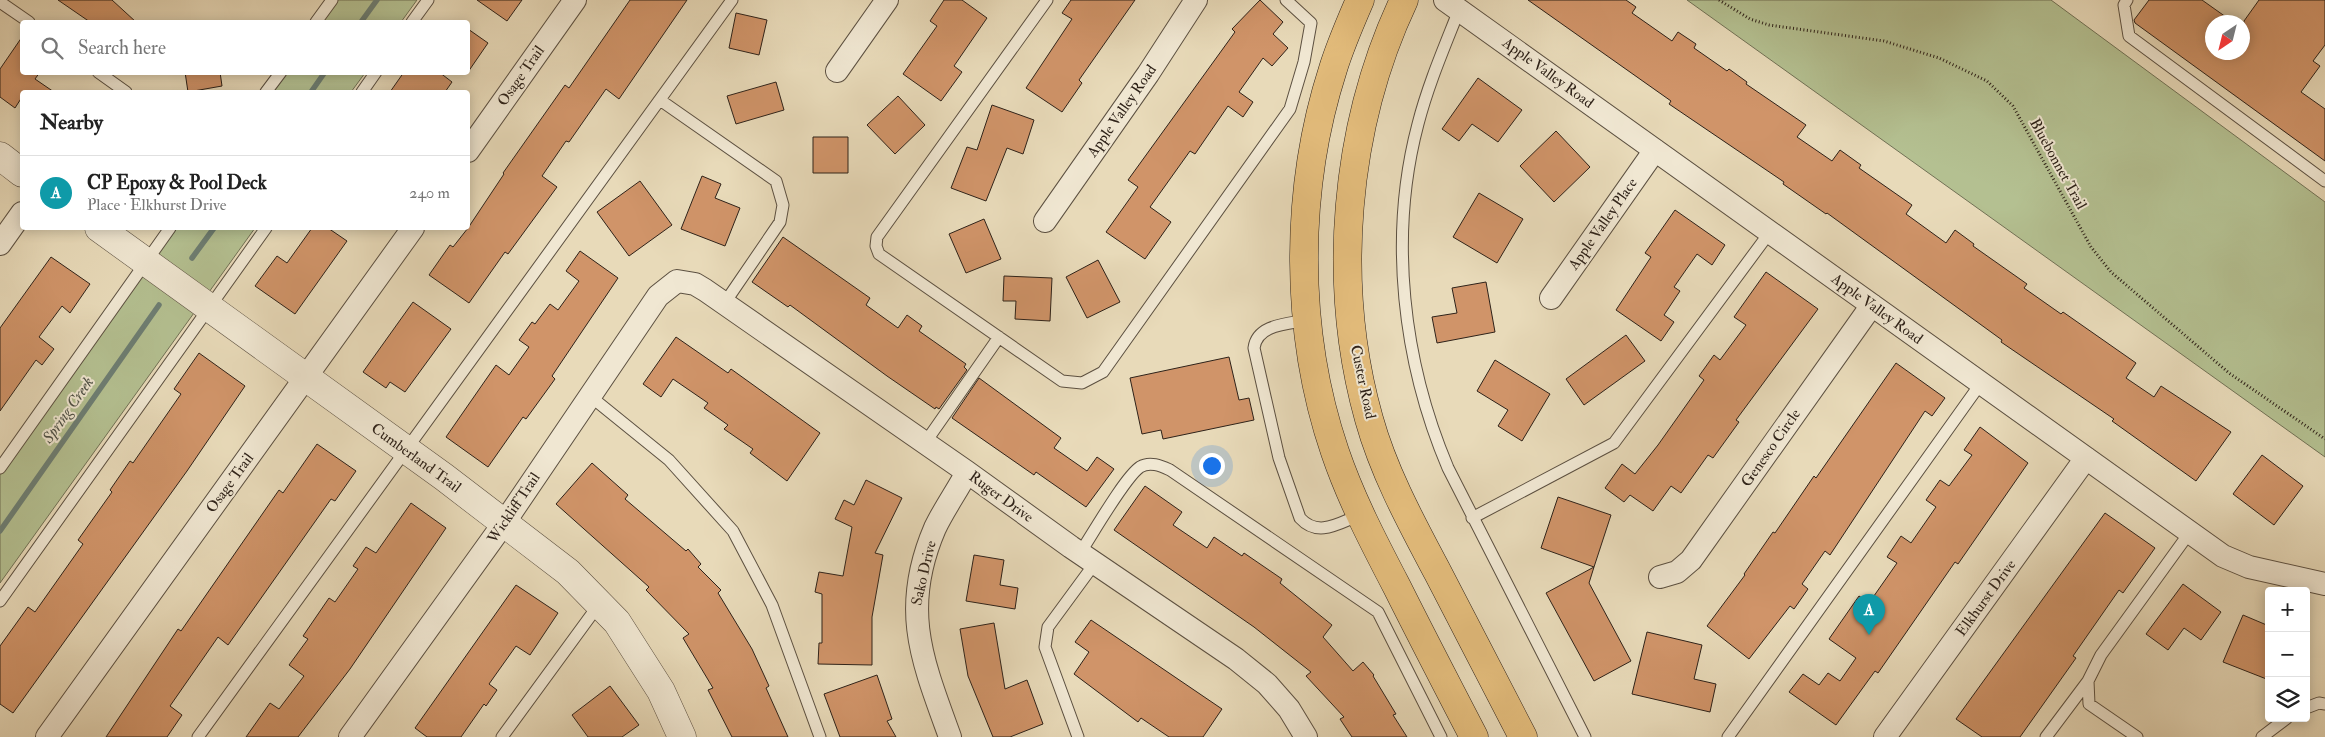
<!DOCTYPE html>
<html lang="en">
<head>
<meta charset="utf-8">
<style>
	:root { --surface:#fff; --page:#f6f6f6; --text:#222; --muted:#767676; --line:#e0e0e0; --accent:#8f2418 }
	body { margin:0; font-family:"IM FELL Double Pica",serif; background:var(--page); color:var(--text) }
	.controls { position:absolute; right:15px; bottom:15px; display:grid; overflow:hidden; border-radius:5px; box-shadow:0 2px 12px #0003 }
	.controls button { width:45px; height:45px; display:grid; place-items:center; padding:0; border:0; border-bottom:1px solid var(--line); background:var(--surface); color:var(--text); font:25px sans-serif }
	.compass { position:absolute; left:2205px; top:15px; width:45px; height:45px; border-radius:50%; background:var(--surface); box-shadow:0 2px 12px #0003; rotate:215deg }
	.you { position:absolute; left:1211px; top:465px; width:18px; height:18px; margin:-12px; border:4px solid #fff; border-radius:50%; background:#1a73e8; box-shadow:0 0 0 8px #1a73e833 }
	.badge { display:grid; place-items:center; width:32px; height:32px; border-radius:50%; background:var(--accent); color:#fff; font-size:16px; font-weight:700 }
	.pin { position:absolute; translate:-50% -41px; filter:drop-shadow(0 1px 2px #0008) }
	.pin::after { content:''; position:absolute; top:26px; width:18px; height:15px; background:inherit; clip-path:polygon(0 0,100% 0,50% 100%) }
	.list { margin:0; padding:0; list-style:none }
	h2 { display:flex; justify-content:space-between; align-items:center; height:65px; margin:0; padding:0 20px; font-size:21px }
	h2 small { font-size:16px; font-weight:400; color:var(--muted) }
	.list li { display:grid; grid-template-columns:32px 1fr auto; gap:15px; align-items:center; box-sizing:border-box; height:75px; padding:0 20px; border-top:1px solid var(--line) }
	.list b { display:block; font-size:19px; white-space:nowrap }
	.list p { margin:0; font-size:16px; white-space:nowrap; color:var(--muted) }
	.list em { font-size:16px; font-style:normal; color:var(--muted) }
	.icon { flex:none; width:28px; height:28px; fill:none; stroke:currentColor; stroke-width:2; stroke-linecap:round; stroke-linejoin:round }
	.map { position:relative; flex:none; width:2325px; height:737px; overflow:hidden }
	.search { position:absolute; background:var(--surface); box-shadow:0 2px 12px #0003; left:20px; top:20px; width:450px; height:55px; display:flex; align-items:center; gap:12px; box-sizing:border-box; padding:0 18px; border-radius:5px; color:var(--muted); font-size:19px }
	.panel { position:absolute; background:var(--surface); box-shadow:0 2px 12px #0003; left:20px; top:90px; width:450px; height:140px; border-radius:5px }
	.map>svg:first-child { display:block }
	.green { fill:#b4c091; stroke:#717155 }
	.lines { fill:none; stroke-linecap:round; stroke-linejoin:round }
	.stream { stroke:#6d7e73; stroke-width:5.5 }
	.building { fill:#d09469; stroke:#2e2219 }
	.service-casing { stroke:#5c5041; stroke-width:13 }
	.minor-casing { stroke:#5c5041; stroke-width:24 }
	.tertiary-casing { stroke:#5c5041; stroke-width:29 }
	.primary-casing { stroke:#2e2219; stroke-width:29 }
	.path { stroke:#2e2219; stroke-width:3; stroke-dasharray:1 2.5; stroke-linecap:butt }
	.service { stroke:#f0e7d2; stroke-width:11 }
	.minor { stroke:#f0e7d2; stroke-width:22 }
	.tertiary { stroke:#f0e7d2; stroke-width:28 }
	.primary { stroke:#e4bd7c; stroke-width:28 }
	.labels { text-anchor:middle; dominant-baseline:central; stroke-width:4; stroke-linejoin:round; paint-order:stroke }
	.street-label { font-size:15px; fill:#2e2219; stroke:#f0e7d2 }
	.water-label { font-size:16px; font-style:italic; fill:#4e5046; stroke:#f0e7d2 }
</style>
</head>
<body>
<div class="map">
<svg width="2325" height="737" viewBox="0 0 2325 737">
	<rect width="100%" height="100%" fill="#e8dab9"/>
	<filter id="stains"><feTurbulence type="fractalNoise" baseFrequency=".004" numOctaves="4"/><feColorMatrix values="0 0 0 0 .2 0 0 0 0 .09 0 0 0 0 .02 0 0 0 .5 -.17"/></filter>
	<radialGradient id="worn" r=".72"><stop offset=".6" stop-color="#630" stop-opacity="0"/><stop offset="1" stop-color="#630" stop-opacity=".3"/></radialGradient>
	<!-- green -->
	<path class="green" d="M335 0H417L401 22H320Z
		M1687 0H2051L2325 202V457Z
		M284 73H365L351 92H270Z
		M174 228H255L0 583V474Z"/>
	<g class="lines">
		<!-- stream -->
		<path class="stream" d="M361 22 377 0
			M311 92 325 72
			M192 258 214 228
			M0 531 159 305"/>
	</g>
	<!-- building -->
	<path class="building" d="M58 0H112L136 22H90Z
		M477 0H522L507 21Z
		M630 0H687L619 99 606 89 569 142 566 141 542 176 557 187 508 254 505 252 469 303 429 275 450 245 453 247 468 228 504 174 503 173 565 85 569 88Z
		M944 0H962L987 18 954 66 962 72 941 101 903 74 937 26 930 21Z
		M1071 0H1135L1079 80 1082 83 1062 112 1026 88 1072 19 1062 13Z
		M1260 0 1283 22 1273 34 1288 48 1272 66 1263 58 1239 92 1253 102 1243 117 1228 106 1195 154 1190 151 1150 207 1171 222 1145 259 1106 232 1138 187 1128 180 1235 32 1232 29Z
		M1528 0H1626L1636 7 1632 13 1672 41 1678 32 1696 44 1694 48 1727 71 1729 69 1747 82 1746 84 1806 125 1797 137 1832 161 1840 150 1861 165 1859 168 1912 205 1906 214 1946 243 1955 230 1974 244 1973 246 2027 284 2024 288 2061 314 2063 312 2136 363 2126 378 2154 397 2161 386 2231 432 2196 481 2112 421 2114 419 2001 342 2002 340 1827 213 1826 214 1783 184 1784 182 1669 104 1671 101Z
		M2149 0H2202L2233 22H2212V52H2242L2244 21 2259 0H2325V45L2313 61 2320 66 2301 92 2325 109V161L2135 23 2134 20Z
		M736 13 767 20 759 55 729 48Z
		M468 29 488 43 468 72Z
		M22 37V72H40L35 79 54 92H22V97L15 108 0 97V69Z
		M185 72H220L222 86 188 92Z
		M404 72H439L452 82 445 92H390Z
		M1478 78 1522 110 1498 142 1472 124 1459 141 1442 129Z
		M776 82 784 110 736 124 727 96Z
		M898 96 925 125 895 154 867 125Z
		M992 105 1034 120 1023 154 1007 148 986 201 951 188 967 147 977 150Z
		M1556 131 1590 167 1554 202 1520 166Z
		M813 137H848V173H813Z
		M702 176 721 184 715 198 740 208 725 246 681 229Z
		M640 181 672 225 629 256 597 212Z
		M1479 193 1523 219 1497 263 1453 237Z
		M1675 210 1725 245 1712 265 1697 254 1674 287 1680 291 1664 315 1674 322 1661 341 1616 310 1651 257 1645 253Z
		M984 219 1001 259 966 273 949 234Z
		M312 228H328L347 241 295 314 255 286 277 256 287 263Z
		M783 237 870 298 866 305 898 328 907 315 922 326 919 331 966 364 964 367 967 370 939 409 936 407 935 409 887 376 790 305 788 307 752 282Z
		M580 251 618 278 552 376 555 379 526 419 523 417 488 467 446 437 496 365 509 375 529 347 519 340 532 322 535 324 550 304 558 310 579 281 566 271Z
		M51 257 90 284 70 313 62 306 39 337 54 349 42 365 36 360 0 411V328Z
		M1098 260 1120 302 1087 318 1066 277Z
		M1766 272 1818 309 1736 420 1739 422 1713 458 1708 455 1681 493 1671 486 1653 511 1630 495 1624 502 1605 488 1622 464 1635 474 1658 445 1704 380 1699 376 1714 355 1720 360 1746 325 1734 317Z
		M1004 276 1052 278 1050 321 1015 319 1016 301H1003Z
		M1486 282 1495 332 1437 343 1432 317 1457 313 1452 288Z
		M413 302 451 329 405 392 390 382 386 388 363 372Z
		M1626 335 1645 361 1584 405 1566 379Z
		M676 337 728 373 731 369 820 433 787 481 750 453 753 449 724 429 728 425 704 408 708 403 673 379 661 397 643 384Z
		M199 353 245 386 187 471 13 713 0 704V646L28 607 35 612 83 544 78 540 112 492 110 490 130 461 133 463 181 394 174 389Z
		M1229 357 1239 400 1249 398 1254 420 1163 439 1161 430 1142 434 1130 378Z
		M1495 360 1550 394 1522 441 1498 426 1508 410 1477 391Z
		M1896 363 1945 398 1932 416 1925 411 1830 555 1825 551 1802 584 1808 589 1794 609 1790 606 1749 659 1707 626 1745 575 1744 574 1773 532 1775 533 1814 476 1816 478Z
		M979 378 1061 438 1054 448 1087 471 1097 457 1114 469 1086 507 1036 472 1034 475 952 418Z
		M1980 427 2028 463 1958 564 1955 562 1878 673 1875 671 1836 725 1789 692 1803 674 1819 685 1828 673 1840 681 1856 658 1829 639 1859 596 1869 603 1897 563 1887 557 1901 536 1911 543 1936 507 1926 500 1940 480 1949 486 1972 455 1964 450Z
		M317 444 356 471 335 501 331 499 228 645 218 637 170 706 182 715 167 737H106L178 629 181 631 279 490 283 493Z
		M2262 455 2303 486 2274 525 2233 494Z
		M592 463 628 495 625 499 686 551 688 549 701 564 698 567 721 590 718 593 752 649 769 686 766 688 788 737H732L708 690 713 688 683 638 689 634 646 590 649 587 556 504Z
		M866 480 902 498 875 553 883 555 872 617V665L818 664 819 643H822V594L815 592 819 572 843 576 852 527 835 519 844 500 854 505Z
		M1145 486 1182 512 1173 525 1207 548 1214 537 1242 556 1244 553 1282 579 1280 583 1332 625 1323 637 1353 671 1363 662 1374 675 1373 676 1396 714 1393 715 1407 737H1352L1340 719 1344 717 1306 676 1311 672 1254 627 1114 530Z
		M1558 497 1611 515 1594 567 1541 548Z
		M411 503 446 528 350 669 298 737H246L270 703 279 709 304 676 289 665 308 639 303 636 329 598 335 602 358 569 353 566 366 547 376 553Z
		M2105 513 2155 548 2123 593 2119 590 2073 656 2076 658 2020 737H1982L1956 719Z
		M974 555 1004 560 1000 585 1018 588 1015 609 966 601Z
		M1594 567 1589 583 1631 661 1594 681 1546 593Z
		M2183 584 2221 612 2201 640 2184 628 2168 650 2146 634Z
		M516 585 558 613 530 655 516 646 489 684 497 690 486 706 484 704 461 737H427L415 728Z
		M2243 615 2269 626V680L2223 662Z
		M1091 620 1222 709 1203 737H1169L1141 718 1138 722 1074 674 1089 652 1075 642Z
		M994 623 1005 689 1027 680 1043 724 1010 737H993L968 676 960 629Z
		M1647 632 1702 645 1694 679 1716 684 1710 712 1632 694Z
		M877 675 892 719 887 721 896 737H840L824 694Z
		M610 686 639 725 622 737H588L572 715Z"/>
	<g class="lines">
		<defs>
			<path id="service" d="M1047 0 877 237 876 246 879 254 1062 381 1082 383 1103 372 1290 109 1304 62 1311 23 1286 0
				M2127 0 2124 5 2129 36 2325 181
				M0 2 29 22
				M1459 10C1444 48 1428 85 1418 124 1388 237 1403 362 1448 468L1585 737
				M316 22 332 0
				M412 22 428 0
				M98 72 126 92
				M266 92 281 72
				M362 92 376 72
				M660 100 776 181 783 205 780 222 724 304
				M1308 320C1288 324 1257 324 1254 348L1279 458 1300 518C1318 538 1339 523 1360 515
				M590 396 669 460 733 531 772 605 820 737
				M925 443 999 337
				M0 468 170 228
				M1472 518 1614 443 1770 232
				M1080 553C1092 535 1125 477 1140 467 1150 461 1161 466 1170 470L1378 612 1441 737
				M0 601 266 228
				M2306 708 2319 703 2325 704
				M198 737 732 0
				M502 737 600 603
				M1078 737 1045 647 1048 627 1095 563
				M1728 737 1981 383
				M2046 737 2088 681
				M2137 737 2089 704 2088 681 2101 655 2190 532
				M2262 737 2287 718"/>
			<path id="minor" d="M1445 0 2223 556 2249 567 2325 584
				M837 71 887 0
				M468 151 575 0
				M1045 221 1148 74 1196 0
				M0 244 22 213
				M1551 298 1655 150
				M1660 577 1677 572 1691 560 1872 305
				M47 737 413 228
				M350 737 504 523 658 296 677 281 695 284 705 290 967 472 1071 547 1236 659 1267 684 1289 709 1306 737
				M950 737C922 660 900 609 935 528 944 509 957 491 967 472
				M1885 737 2086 458"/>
			<path id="tertiary" d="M0 156 22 173
				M99 228 444 477 568 572 617 622 661 691 682 737"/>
			<path id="primary" d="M1360 0C1350 23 1340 46 1333 69 1294 190 1294 332 1335 452 1351 499 1374 543 1397 587 1422 637 1448 687 1474 737
				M1404 0C1344 127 1331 284 1369 419 1384 473 1412 524 1438 573 1466 628 1495 682 1523 737"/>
		</defs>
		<!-- service casing -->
		<use href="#service" class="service-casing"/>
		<!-- minor casing -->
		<use href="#minor" class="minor-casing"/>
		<!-- tertiary casing -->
		<use href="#tertiary" class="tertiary-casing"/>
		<!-- primary casing -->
		<use href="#primary" class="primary-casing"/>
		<!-- path -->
		<path class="path" d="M1719 0 1750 19 1769 25 1884 41 1939 58 1987 81 2013 106 2091 247 2111 272 2229 373 2325 439"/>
		<!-- service -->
		<use href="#service" class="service"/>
		<!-- minor -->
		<use href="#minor" class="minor"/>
		<!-- tertiary -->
		<use href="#tertiary" class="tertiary"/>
		<!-- primary -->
		<use href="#primary" class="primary"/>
	</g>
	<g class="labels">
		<!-- street labels -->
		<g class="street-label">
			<text transform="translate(1548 73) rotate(36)">Apple Valley Road</text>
			<text transform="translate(521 76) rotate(-55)">Osage Trail</text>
			<text transform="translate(1122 111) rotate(-55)">Apple Valley Road</text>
			<text transform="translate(2058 164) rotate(61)">Bluebonnet Trail</text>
			<text transform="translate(1603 224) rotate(-55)">Apple Valley Place</text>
			<text transform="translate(1877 309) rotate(36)">Apple Valley Road</text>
			<text transform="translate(1363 382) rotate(78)">Custer Road</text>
			<text transform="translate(1771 448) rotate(-55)">Genesco Circle</text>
			<text transform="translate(416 458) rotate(36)">Cumberland Trail</text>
			<text transform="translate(230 483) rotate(-54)">Osage Trail</text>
			<text transform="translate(1001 497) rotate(36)">Ruger Drive</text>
			<text transform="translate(514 508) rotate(-56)">Wickliff Trail</text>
			<text transform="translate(924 573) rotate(-77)">Sako Drive</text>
			<text transform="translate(1986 598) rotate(-54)">Elkhurst Drive</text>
		</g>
		<!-- water labels -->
		<g class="water-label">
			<text transform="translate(68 410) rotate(-55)">Spring Creek</text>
		</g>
	</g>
	<rect width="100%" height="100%" filter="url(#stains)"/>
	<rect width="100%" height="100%" fill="url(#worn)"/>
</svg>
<div class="controls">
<button>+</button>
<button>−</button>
<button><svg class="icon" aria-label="layers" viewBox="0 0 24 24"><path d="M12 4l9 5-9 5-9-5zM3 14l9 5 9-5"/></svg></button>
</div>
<svg class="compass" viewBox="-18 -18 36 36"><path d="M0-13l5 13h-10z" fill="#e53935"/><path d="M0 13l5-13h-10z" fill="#767676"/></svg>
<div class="you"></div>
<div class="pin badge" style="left:1869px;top:635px;background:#0f9aa8">A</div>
<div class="search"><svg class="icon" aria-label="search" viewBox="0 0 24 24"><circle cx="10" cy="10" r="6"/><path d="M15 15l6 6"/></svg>Search here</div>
<section class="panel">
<h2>Nearby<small></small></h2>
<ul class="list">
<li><span class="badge" style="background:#0f9aa8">A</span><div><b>CP Epoxy &amp; Pool Deck</b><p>Place · Elkhurst Drive</p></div><em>240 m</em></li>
</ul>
</section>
</div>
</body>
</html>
